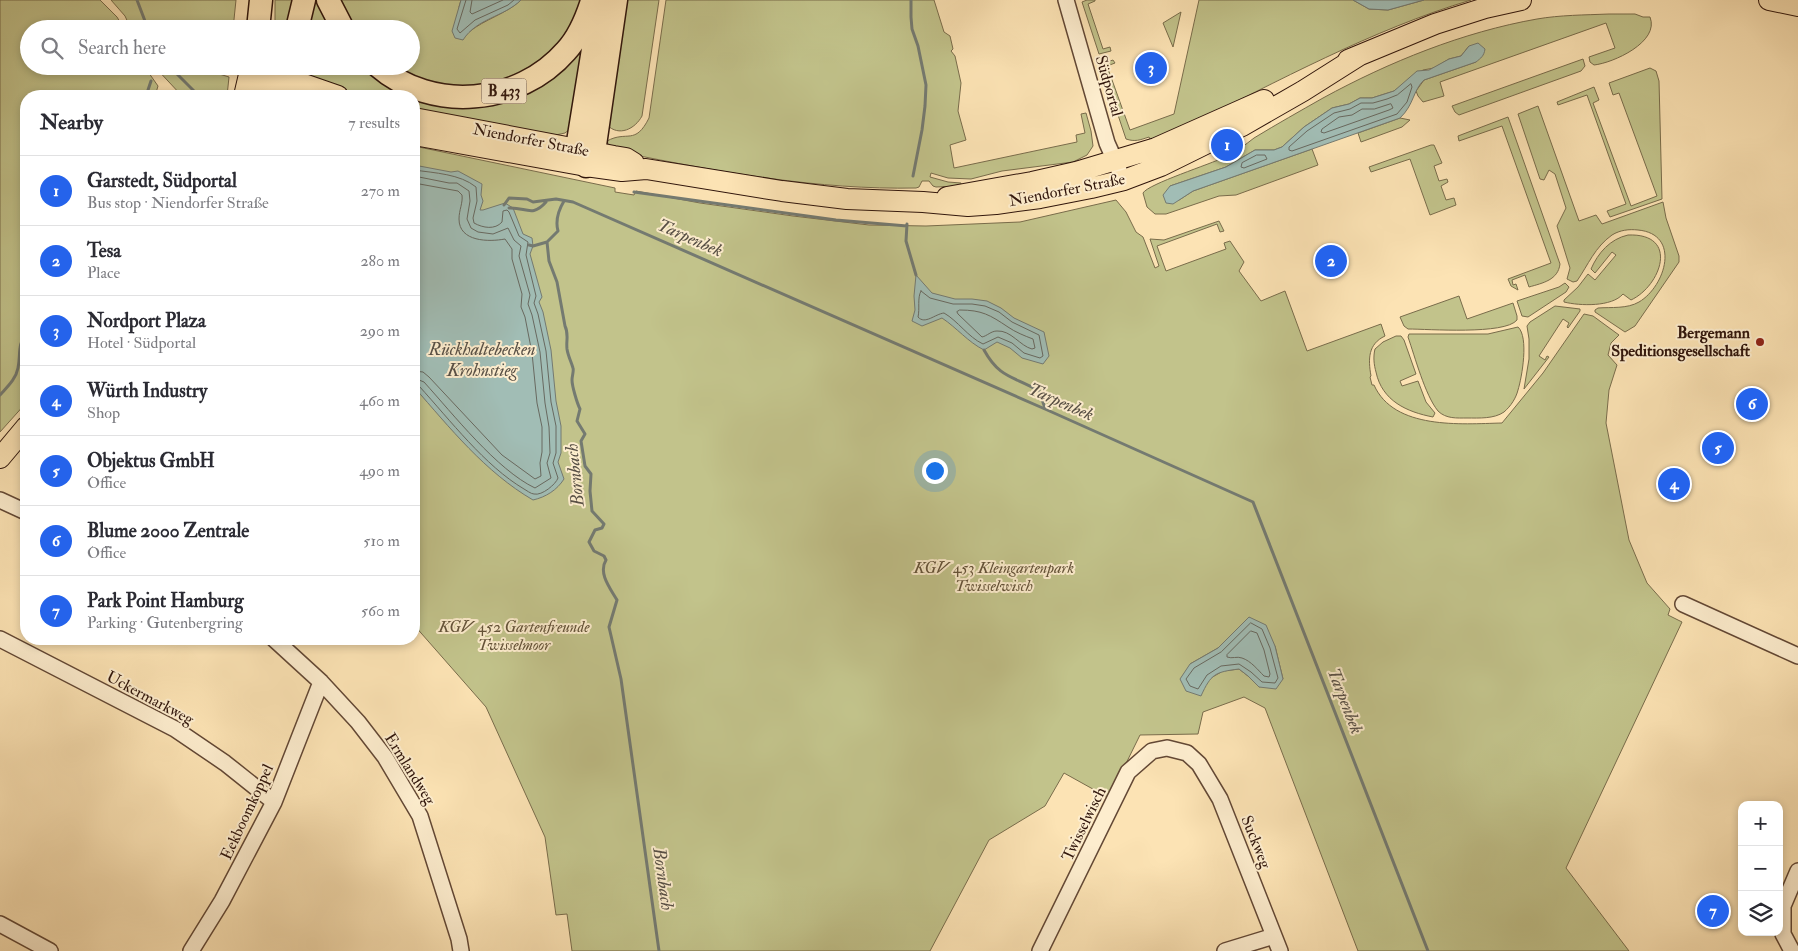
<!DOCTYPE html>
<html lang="en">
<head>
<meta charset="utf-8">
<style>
	:root { --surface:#fff; --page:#f7f7f7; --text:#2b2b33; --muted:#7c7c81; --line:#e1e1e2; --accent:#2563eb }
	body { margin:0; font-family:"IM FELL Double Pica",serif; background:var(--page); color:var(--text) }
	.controls { position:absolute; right:15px; bottom:15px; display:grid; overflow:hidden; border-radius:10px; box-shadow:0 2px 8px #0003 }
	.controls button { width:45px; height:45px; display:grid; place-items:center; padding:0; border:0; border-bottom:1px solid var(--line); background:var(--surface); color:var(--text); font:25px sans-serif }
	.you { position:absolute; left:934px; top:470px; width:18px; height:18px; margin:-12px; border:4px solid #fff; border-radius:50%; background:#1a73e8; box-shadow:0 0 0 8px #1a73e833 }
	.badge { display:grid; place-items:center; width:32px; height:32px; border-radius:50%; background:var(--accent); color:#fff; font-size:16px; font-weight:700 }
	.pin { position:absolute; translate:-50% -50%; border:2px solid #fff; box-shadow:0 1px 5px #0006 }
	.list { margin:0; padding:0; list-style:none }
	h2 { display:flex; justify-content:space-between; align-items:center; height:65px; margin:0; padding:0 20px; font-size:21px }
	h2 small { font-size:16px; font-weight:400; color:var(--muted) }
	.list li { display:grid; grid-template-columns:32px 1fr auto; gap:15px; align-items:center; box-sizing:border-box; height:70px; padding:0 20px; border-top:1px solid var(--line) }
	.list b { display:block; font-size:19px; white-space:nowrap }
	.list p { margin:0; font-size:16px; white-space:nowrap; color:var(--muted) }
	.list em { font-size:16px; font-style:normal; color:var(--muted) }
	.icon { flex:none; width:28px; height:28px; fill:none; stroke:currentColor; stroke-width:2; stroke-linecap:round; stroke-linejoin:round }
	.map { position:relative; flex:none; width:1798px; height:951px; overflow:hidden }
	.search { position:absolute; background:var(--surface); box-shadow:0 2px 8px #0003; left:20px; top:20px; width:400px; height:55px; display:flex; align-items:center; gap:12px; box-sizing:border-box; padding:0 18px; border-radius:28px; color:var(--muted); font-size:19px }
	.panel { position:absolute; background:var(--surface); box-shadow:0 2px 8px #0003; left:20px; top:90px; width:400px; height:555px; border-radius:20px }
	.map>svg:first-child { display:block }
	.green { fill:#c2c38b; stroke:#796c4b; fill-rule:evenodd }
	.water { fill:#a1bdb5; stroke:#747a71 }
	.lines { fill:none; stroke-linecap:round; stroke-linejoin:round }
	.shore { stroke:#686960; stroke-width:1 }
	.stream { stroke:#747a71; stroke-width:3 }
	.minor-casing { stroke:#634835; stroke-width:18 }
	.major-casing { stroke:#30150b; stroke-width:22 }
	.highway-casing { stroke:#30150b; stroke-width:25 }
	.minor { stroke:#fdedce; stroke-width:15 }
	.major { stroke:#fce3b4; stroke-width:20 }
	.highway { stroke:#fce3b4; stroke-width:22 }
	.poi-dot { fill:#8f2418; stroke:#fdedce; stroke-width:2 }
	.labels { text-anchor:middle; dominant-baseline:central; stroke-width:4; stroke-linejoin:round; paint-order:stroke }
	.shield { fill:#fdedce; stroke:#6e5646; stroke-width:1 }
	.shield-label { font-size:15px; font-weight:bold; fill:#30150b }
	.street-label { font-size:16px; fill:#30150b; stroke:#fdedce }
	.poi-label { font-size:16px; font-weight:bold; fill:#30150b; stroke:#fdedce; text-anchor:end }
	.park-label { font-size:16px; font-style:italic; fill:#635238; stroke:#fdedce }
	.water-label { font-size:18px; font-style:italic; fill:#585046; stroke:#fdedce }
</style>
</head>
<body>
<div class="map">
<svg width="1798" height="951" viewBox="0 0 1798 951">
	<rect width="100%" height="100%" fill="#fce3b4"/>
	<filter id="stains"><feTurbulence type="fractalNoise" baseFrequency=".004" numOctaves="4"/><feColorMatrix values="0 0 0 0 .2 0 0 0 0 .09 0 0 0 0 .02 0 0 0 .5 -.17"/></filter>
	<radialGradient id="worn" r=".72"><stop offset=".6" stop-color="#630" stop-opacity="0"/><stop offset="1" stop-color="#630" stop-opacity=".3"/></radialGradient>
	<!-- green -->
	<path class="green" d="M0 0H100L117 17 124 29H29V66H144L158 86 155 96H26V403L0 432Z
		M111 0H236L233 29H131L125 16Z
		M275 0H296L290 29H275Z
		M311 0H320L337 29H303Z
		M335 0H461L459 7 469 32C485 19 506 14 521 0H586L568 39 510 83 438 89 389 66H411V29H350Z
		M622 0H659L642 116C635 129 619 137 607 125Z
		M666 0H934L944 32 950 36 953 49 951 51 955 56 961 83 958 111 966 140 950 145 954 168 1077 142 1076 135 1085 133 1081 114 1086 113 1091 131 1093 146 1087 155 1073 162 1002 171 971 179 948 178 931 173 930 177 948 182 961 183V186L936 187 933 186 929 181H922L919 187 916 188C819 190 719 172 625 153L609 146 607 141C627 130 635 146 649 118Z
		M1087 0H1095V1L1088 4 1103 49 1110 47 1111 51 1099 54 1082 2Z
		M1199 0H1353L1369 9 1388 10 1424 0H1471C1371 30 1279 81 1185 127L1151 141 1149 137C1140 140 1135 142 1126 139L1101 64 1113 60 1115 63 1107 66 1130 130 1174 114Z
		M1181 12 1173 47 1163 23Z
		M1609 14H1635L1643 17H1650C1660 42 1613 63 1594 65L1590 62 1589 57 1615 48 1606 23 1440 82 1444 96 1423 102 1418 96 1416 91 1424 80 1476 62 1469 46 1461 56 1449 59 1434 68 1423 70 1394 91 1372 98H1360L1349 104 1332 108 1304 127 1282 147 1274 150H1255L1226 167 1170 186 1179 200 1193 191 1312 149 1318 165 1236 195 1219 196 1166 214H1155L1147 207 1143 193C1148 184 1211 164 1225 157 1236 152 1245 145 1254 138 1277 124 1300 111 1323 98 1389 62 1463 32 1537 19 1560 15 1585 15 1609 14Z
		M588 27 570 129 565 133 551 136 414 112V96H355L302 76 296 66H369L485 101Z
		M1583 59 1585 66 1581 71 1459 115 1455 112 1452 106Z
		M154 66H204L203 69 229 77 227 96H182Z
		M1650 68 1656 71 1659 81 1662 199 1610 217 1607 211 1626 204 1587 95 1558 105 1557 102 1594 87 1599 100 1593 103 1631 206 1657 196 1619 93 1613 95 1609 83Z
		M1538 106 1579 221 1596 215 1602 224 1663 202 1666 218 1679 256V262L1635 326 1625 332 1595 312V310L1598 308C1611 307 1627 309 1639 302 1666 286 1681 234 1638 230 1629 229 1620 230 1612 235 1595 247 1588 265 1577 281L1573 282 1567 279 1570 268 1557 226 1566 208 1555 174 1549 170 1544 180 1540 179 1518 114Z
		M1508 117 1560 264C1558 280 1543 283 1529 287L1525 275 1512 280 1513 285 1516 284 1518 290 1511 286 1508 279 1551 263 1502 126 1459 141 1458 136Z
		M1400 118 1410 120 1402 127 1361 142 1358 133Z
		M1431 145H1434L1442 163 1434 166 1439 181 1447 179 1448 182 1441 186 1446 200 1454 198 1456 205 1430 215 1410 159 1371 172 1369 167Z
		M414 146 615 188V192L634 195 636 191 700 203 793 216 869 225 926 226 1020 222 1116 200 1126 212 1136 232 1143 237 1155 268 1159 266 1150 239 1164 240 1219 221 1224 231 1220 232 1217 224 1157 246 1166 271 1226 249 1224 243 1230 241 1244 262 1239 271 1261 301 1285 291 1307 351 1381 324 1385 336C1368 344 1368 359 1371 376L1370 377 1372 385H1374C1394 430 1461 424 1502 423L1543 373 1584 314 1593 316 1619 335 1611 343 1608 355 1617 365 1609 390 1606 423 1629 540 1647 583 1670 609 1668 615 1682 622 1566 868 1629 951H1358L1265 708 1244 697 1203 712 1198 734 1140 735 1109 798 1064 773 1045 806 989 840 930 951H572L567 914 556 915 545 837 486 707 414 625ZM1249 617 1275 646 1283 679 1259 687 1248 676 1239 669 1223 671 1209 679 1190 664 1218 648Z
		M1628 235C1680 233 1661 286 1631 300L1623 294C1612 307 1580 306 1564 302V300L1578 287 1588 274 1595 280 1616 255 1612 252 1595 273 1591 269C1598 253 1610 239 1628 235Z
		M1565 283 1569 287 1566 292 1528 317 1522 316 1517 301 1559 287Z
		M1459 296 1467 319 1513 303 1517 316V320C1505 335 1428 329 1408 329L1404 326 1400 317Z
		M1555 306 1580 309V311L1568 328 1567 327 1569 323 1563 319 1539 356 1545 360 1547 356 1549 357 1524 389 1529 359V339L1527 326 1530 322Z
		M1518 327C1529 337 1522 377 1518 390 1516 398 1511 406 1504 412 1494 419 1479 418 1467 418 1457 418 1446 419 1438 411 1425 395 1415 357 1408 337L1409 334H1488Z
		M1396 336H1401L1404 340 1416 374 1400 381 1402 386 1418 381 1426 402 1435 413 1433 417C1407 412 1382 401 1376 372 1374 365 1373 357 1375 349L1383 342Z"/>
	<!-- water -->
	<path class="water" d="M461 0H521C504 17 477 18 463 40L455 38 452 31Z
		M1353 0H1424L1388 10 1369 9Z
		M1478 43 1485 49C1484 56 1481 58 1476 62L1424 80C1413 90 1414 105 1400 118L1193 191 1173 204 1166 203 1163 195 1170 186 1226 167 1255 150H1274L1282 147 1304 127 1332 108 1349 104 1360 98H1372L1394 91 1417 71 1429 70 1449 59 1461 56 1469 46Z
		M414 165 451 172 458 171 482 184 481 195 483 201 480 210H483L505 203 513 208 523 234 532 238 533 246 530 254 542 297 539 302 543 312 551 350 556 401 561 426V453L558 462 564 479C557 490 546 497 533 500 485 472 450 428 414 387Z
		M916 275 932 293 955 299H972L987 301 1001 308 1014 318 1044 332 1049 356 1043 364 1022 358 1010 348 997 342 984 350C968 342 957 328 942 318L922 326 912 321 915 310 914 296Z
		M1249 617 1266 625 1275 646 1283 679 1276 689 1259 687 1248 676 1239 669C1215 672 1211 674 1201 696L1186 691 1180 679 1190 664 1218 648Z"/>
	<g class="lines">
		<!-- shore -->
		<path class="shore" d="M466 0 457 29 460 33 475 20 508 5 514 0
			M472 0 470 12 472 14 503 0
			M1411 84 1412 87 1407 102 1397 114 1292 151 1289 150V147L1307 131 1334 113 1350 109 1361 103H1373L1387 99 1397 95Z
			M1391 104 1393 108 1389 110 1324 133 1321 132 1322 129 1339 117 1352 115 1362 109H1374Z
			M1257 155H1265L1267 159 1244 168 1241 167 1242 163Z
			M414 170C435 173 460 174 476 187L477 201 473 218 474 223C483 228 495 230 502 222L503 211 507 210 509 212 519 236 528 242 526 255 536 296 534 303 538 314 546 351 551 402 556 426V453L553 463 558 478C556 484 542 496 534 494 531 494 526 490 524 489 485 466 450 420 419 386L414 385
			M414 176 449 183H457L469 191 470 201 467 219 471 228 478 232 493 234 508 228 514 240 521 246 519 256 530 295 528 304 532 315 540 352 545 403 549 427 550 453 547 463 551 478 535 488C497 470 453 414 424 382L414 378
			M414 183 458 191 462 195C463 203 459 210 459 219 459 242 489 242 505 239L512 249V259L522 294 521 307 525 317 532 353 537 403 542 427V452L540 463 541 476 535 479 502 455 429 377 423 372 414 371
			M921 291 930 298 953 304H972L985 306 999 312 1012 322 1039 335 1043 356 1040 358 1024 353 1012 343 998 337 983 344C968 337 958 321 944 313 935 314 925 325 918 317 920 309 917 298 921 291Z
			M960 310C982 310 990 315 1008 327 1015 332 1025 336 1033 339L1035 348 1032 349C1020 346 1011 330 997 331 991 331 987 336 982 337L958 314 957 312Z
			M1251 623 1262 629 1270 648 1278 678 1275 683 1262 682 1251 672 1239 664 1221 666 1207 675 1198 689 1190 686 1186 679 1194 668 1221 652Z
			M1251 631 1257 633 1264 650 1270 674 1269 677 1264 676C1258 670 1251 661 1242 658 1237 656 1232 659 1227 657V655Z"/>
		<!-- stream -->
		<path class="stream" d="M137 0 148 29
			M911 0V17L912 29 918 46 926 85 925 106 922 130 913 176
			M169 66 199 96
			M146 96 151 81
			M634 192 836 220 907 226
			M504 205 509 198 527 199 533 202 556 199 573 202 1045 409 1253 502 1428 951
			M509 208C526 207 532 218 546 202
			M907 224 906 241 916 275
			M547 242 558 231C555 220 558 211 564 201
			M529 245 533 246 547 242 549 261 557 282 565 326C569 334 566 340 567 349 568 356 571 361 573 368 574 371 572 376 572 380 572 386 577 403 580 409L577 421 585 434 581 441 585 466 591 474 590 491 592 511 604 524 602 528 595 530 589 542 594 551 604 556 606 560C598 573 610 588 617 600L609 627 621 679 659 951
			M984 350C1000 379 1014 376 1039 391L1045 408
			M0 395C7 387 16 379 18 368 21 354 17 346 26 333"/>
		<defs>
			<path id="minor" d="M1066 0 1107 143 1119 170
				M0 500 26 512
				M1683 604 1798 656
				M0 639 175 729 225 763 274 802
				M274 639 321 682 358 722 385 757 420 816 459 939 461 951
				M0 924 50 951
				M191 951 222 901 274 802 321 682
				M1040 951 1128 772 1152 751 1167 748 1187 753 1199 764 1220 799 1280 951
				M1225 951 1274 936
				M1792 951 1783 934V906L1798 871"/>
			<path id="major" d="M1769 0 1798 6
				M1348 60 1435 24 1485 8 1521 0
				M250 73 266 71 338 96
				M250 73 263 86 285 96
				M244 96 251 66
				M414 118 614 156 626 158 634 163
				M414 135 586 166 622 171 646 169 782 191 847 199 923 202 968 206 996 204 1040 198 1091 188 1124 180 1161 166 1242 126 1303 91 1360 55
				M947 197 1032 182 1076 172 1156 148 1264 100
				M0 458 26 427"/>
			<path id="highway" d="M328 0 343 29
				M601 0 577 148 578 158 586 166 589 162 594 152 616 0
				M258 29 261 0
				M297 29 304 0
				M378 66C432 113 519 105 566 51 579 37 586 20 592 1
				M279 74 282 66"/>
		</defs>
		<!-- minor casing -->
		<use href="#minor" class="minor-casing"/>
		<!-- major casing -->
		<use href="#major" class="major-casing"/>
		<!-- highway casing -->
		<use href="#highway" class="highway-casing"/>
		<!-- minor -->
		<use href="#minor" class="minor"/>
		<!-- major -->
		<use href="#major" class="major"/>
		<!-- highway -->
		<use href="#highway" class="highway"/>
	</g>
	<!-- markers -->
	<circle class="poi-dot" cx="1760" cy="342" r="5"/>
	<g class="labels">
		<!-- shield labels -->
		<rect class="shield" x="481.5" y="78.5" width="45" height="25" rx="4"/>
		<g class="shield-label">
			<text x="504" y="91">B 433</text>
		</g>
		<!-- street labels -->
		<g class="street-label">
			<text transform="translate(1109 86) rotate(74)">Südportal</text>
			<text transform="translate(531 140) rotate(11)">Niendorfer Straße</text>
			<text transform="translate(1067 190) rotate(-11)">Niendorfer Straße</text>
			<text transform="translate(150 698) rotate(28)">Uckermarkweg</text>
			<text transform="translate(410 769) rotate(58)">Ermlandweg</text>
			<text transform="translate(247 812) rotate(-65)">Eekboomkoppel</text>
			<text transform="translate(1084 824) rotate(-64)">Twisselwisch</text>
			<text transform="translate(1256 842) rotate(68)">Suckweg</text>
		</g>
		<!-- poi labels -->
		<g class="poi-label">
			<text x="1750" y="333">Bergemann<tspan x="1750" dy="18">Speditionsgesellschaft</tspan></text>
		</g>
		<!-- park labels -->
		<g class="park-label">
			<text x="994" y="568">KGV 453 Kleingartenpark<tspan x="994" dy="18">Twisselwisch</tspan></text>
			<text x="514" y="627">KGV 452 Gartenfreunde<tspan x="514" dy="18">Twisselmoor</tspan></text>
		</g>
		<!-- water labels -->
		<g class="water-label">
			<text transform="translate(690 238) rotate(24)">Tarpenbek</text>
			<text x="482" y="349">Rückhaltebecken<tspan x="482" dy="21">Krohnstieg</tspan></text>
			<text transform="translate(1061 402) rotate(24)">Tarpenbek</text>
			<text transform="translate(575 475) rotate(-96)">Bornbach</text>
			<text transform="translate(1345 701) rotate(69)">Tarpenbek</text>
			<text transform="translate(663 879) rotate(82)">Bornbach</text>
		</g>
	</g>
	<rect width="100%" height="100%" filter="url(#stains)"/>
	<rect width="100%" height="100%" fill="url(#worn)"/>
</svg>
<div class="controls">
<button>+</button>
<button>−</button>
<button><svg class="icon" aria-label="layers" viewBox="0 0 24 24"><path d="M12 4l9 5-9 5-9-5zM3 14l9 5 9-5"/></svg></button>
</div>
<div class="you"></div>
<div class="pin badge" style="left:1227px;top:145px">1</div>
<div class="pin badge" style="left:1331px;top:261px">2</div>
<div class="pin badge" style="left:1151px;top:68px">3</div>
<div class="pin badge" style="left:1674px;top:484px">4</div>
<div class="pin badge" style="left:1718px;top:448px">5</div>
<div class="pin badge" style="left:1752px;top:404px">6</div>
<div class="pin badge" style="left:1713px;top:911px">7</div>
<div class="search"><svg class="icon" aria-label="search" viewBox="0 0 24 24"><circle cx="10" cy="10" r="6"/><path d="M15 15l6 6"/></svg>Search here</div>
<section class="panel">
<h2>Nearby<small>7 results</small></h2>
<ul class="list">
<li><span class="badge">1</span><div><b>Garstedt, Südportal</b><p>Bus stop · Niendorfer Straße</p></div><em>270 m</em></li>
<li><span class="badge">2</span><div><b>Tesa</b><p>Place</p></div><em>280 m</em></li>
<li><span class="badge">3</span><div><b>Nordport Plaza</b><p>Hotel · Südportal</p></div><em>290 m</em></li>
<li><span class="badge">4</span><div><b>Würth Industry</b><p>Shop</p></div><em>460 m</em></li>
<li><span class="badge">5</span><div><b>Objektus GmbH</b><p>Office</p></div><em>490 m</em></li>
<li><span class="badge">6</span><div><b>Blume 2000 Zentrale</b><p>Office</p></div><em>510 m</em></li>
<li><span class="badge">7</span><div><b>Park Point Hamburg</b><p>Parking · Gutenbergring</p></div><em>560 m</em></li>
</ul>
</section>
</div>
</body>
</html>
